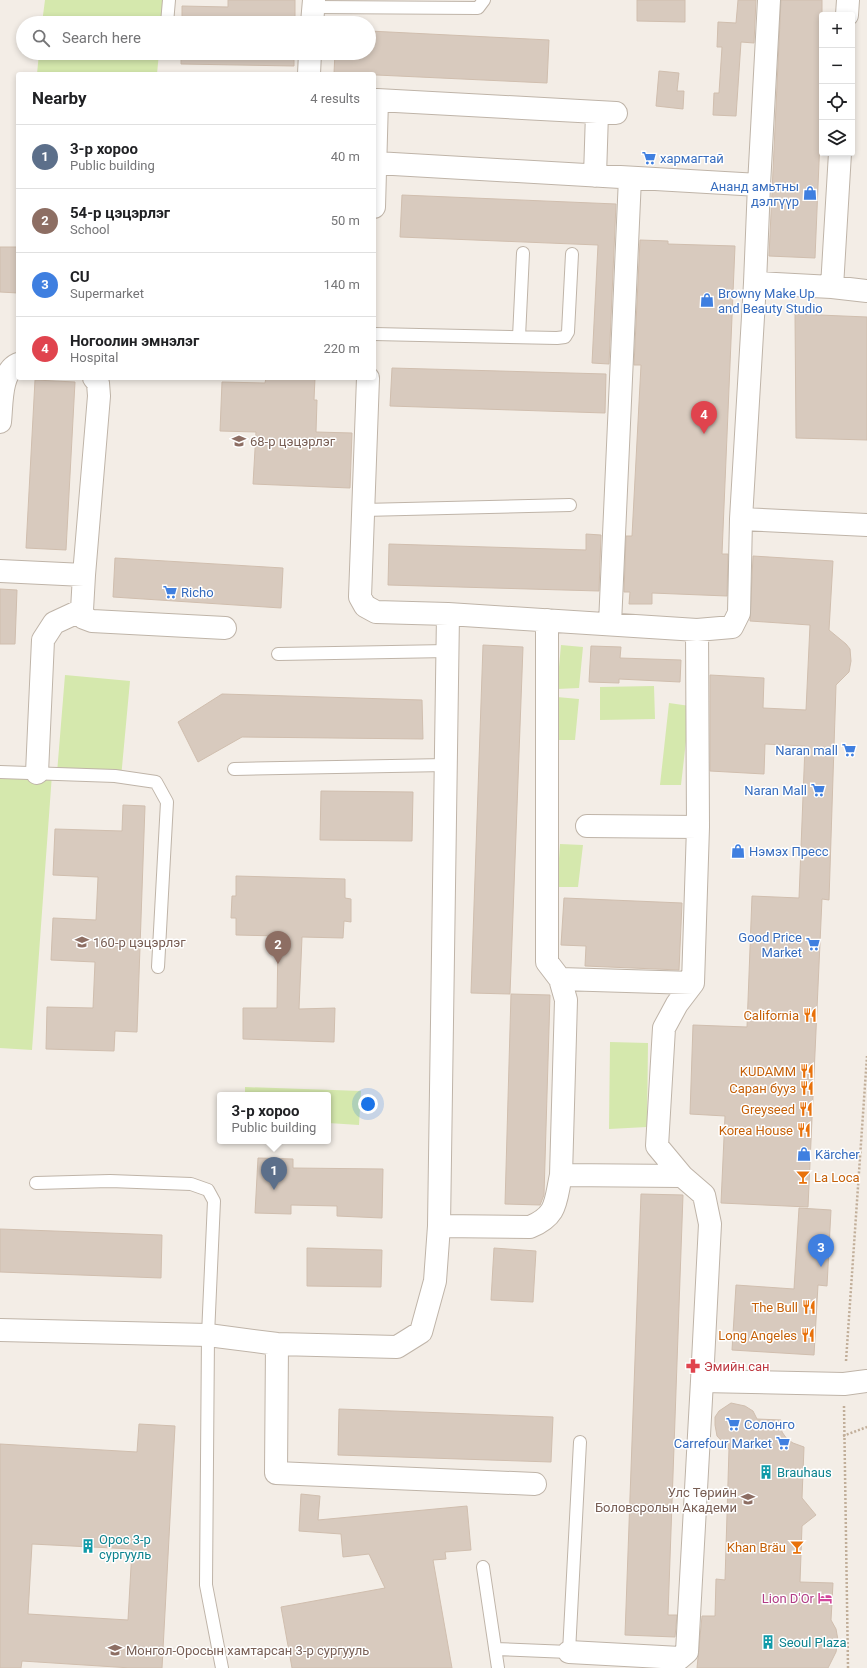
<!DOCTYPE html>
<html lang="en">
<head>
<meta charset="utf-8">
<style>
	:root { --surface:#fff; --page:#f6f6f6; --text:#202124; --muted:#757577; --line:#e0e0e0; --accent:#fe1812 }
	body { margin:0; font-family:Roboto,sans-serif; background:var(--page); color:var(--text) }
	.controls { position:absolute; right:12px; top:12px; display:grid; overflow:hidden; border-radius:4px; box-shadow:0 2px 6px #0003 }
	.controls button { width:36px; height:36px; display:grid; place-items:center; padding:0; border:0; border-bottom:1px solid var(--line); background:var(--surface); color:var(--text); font:20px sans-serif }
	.you { position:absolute; left:368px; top:1104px; width:14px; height:14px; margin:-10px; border:3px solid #fff; border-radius:50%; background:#1a73e8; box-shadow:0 0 0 6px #1a73e833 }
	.badge { display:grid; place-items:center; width:26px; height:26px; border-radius:50%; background:var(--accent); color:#fff; font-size:13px; font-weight:700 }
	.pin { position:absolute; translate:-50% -33px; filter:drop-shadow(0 1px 2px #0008) }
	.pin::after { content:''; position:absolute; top:21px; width:14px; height:12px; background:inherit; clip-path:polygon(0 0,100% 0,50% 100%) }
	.popup { position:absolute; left:217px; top:1092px; width:114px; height:52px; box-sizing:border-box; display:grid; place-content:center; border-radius:4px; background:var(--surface); filter:drop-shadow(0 1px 3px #0005); font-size:13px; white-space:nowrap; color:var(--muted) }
	.popup b { font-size:15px; color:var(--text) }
	.popup::after { content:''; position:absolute; left:50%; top:100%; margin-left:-8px; border:8px solid transparent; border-top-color:var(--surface) }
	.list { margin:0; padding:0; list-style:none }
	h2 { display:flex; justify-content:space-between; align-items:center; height:52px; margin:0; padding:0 16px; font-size:17px }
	h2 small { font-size:13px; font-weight:400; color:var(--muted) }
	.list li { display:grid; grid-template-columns:26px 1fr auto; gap:12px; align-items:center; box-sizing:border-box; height:64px; padding:0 16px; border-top:1px solid var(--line) }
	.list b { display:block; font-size:15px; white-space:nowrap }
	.list p { margin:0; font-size:13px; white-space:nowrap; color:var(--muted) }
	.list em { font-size:13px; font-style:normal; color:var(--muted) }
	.icon { flex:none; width:22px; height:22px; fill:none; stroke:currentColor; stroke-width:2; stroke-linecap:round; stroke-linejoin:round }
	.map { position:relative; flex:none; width:867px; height:1668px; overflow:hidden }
	.search { position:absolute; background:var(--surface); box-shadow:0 2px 6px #0003; left:16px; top:16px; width:360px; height:44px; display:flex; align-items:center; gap:10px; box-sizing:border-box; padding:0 14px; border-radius:22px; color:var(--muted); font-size:15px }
	.panel { position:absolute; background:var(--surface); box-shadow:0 2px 6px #0003; left:16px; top:72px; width:360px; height:308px; border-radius:4px }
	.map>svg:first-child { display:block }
	.green { fill:#d5e8ad }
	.building { fill:#d8cabe; stroke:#d0beae; fill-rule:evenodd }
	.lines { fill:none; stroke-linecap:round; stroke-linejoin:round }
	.lane-casing { stroke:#bfb4a8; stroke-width:14 }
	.street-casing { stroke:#bfb4a8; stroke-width:24 }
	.path { stroke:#c1ae99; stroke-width:2.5; stroke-dasharray:2 2; stroke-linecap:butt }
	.lane { stroke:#fff; stroke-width:12 }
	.street { stroke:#fff; stroke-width:22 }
	.labels { text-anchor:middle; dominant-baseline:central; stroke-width:3; stroke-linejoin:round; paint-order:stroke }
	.shop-label { font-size:13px; fill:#366cbe; stroke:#fff; text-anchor:start }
	.education-label { font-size:13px; fill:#785e54; stroke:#fff; text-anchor:start }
	.food-label { font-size:13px; fill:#c56008; stroke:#fff; text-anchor:end }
	.health-label { font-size:13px; fill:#be3a42; stroke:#fff; text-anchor:start }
	.culture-label { font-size:13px; fill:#0d838f; stroke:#fff; text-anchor:start }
	.hotel-label { font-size:13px; fill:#b23c85; stroke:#fff; text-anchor:end }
</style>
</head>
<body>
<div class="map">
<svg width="867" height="1668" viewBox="0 0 867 1668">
	<rect width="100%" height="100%" fill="#f3ede6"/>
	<!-- green -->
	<path class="green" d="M45 0H163L161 23H42Z
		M39 53H159L157 74H37Z
		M561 645 583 647 579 688 557 689Z
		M65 675 130 681 121 778 57 773Z
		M654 686 655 719 600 720V687Z
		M557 697 579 699 575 740H553Z
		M669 703 690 706 681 785H660Z
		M52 774 32 1050 0 1048V776Z
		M560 844 583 845 578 887H557Z
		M610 1042 648 1043 647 1127 609 1129Z
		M245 1087 361 1091 359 1125 328 1123V1095H245Z"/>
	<!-- building -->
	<path class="building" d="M228 0H295V23H182V6L228 7Z
		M637 0H685V22L637 21Z
		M738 0H756L754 43 741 42 736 116 713 115 714 93H719L722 47H717L718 22 736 23Z
		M781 0H822V91L815 258 769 256Z
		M369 31 549 40 547 83 334 73 335 53H369Z
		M181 53H294V66L181 64Z
		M659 71 679 73 677 91H684L683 109 656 106Z
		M402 195 616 204 609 364 592 363 598 245 400 237Z
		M640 240 668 241V244L735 246 722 554H728L727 596 652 593V604H629L630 592H624L626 536H632L641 365H634Z
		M0 247H18V293L0 292Z
		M795 314 867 317V440L796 438Z
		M392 368 606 374 605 413 390 406Z
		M266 378H315L314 400H317L316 432 352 433 350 488 253 484 256 432 220 431 222 382 265 383Z
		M35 380 75 382 66 550 26 548Z
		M586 534 601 535 599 591 388 585 389 544 586 550Z
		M753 556 833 561 829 630 846 644 850 649 851 661 849 672 836 685 829 900 822 899 808 1207 721 1203 725 1116 690 1114 693 1025 747 1027 752 896 799 898 805 746 765 744 764 774 710 771V675L764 678 763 708 806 710 810 625 750 621Z
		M115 558 283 568 281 608 113 597Z
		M0 589 17 590 15 644H0Z
		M483 645 523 647 510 994 471 993Z
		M591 646 621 647 620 658 681 660 680 682 619 679V683L589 682Z
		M222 694 422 700 423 739 242 737 198 762 178 722Z
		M321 791 413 792 412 841 320 840Z
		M123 805 145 806 137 1032 115 1031 114 1051 46 1049 47 1007 93 1008 95 962 51 960 53 918 96 920 98 877 53 875 55 829 122 831Z
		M236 876 345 879V898L351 899V922L344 921 343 938 302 937 299 1009 335 1008 334 1042 243 1039V1008H277L278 936 236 935V918H231L232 896H236Z
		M564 898 682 903 679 970 585 966 586 946 561 945Z
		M511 994 550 995 544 1195 540 1205 505 1204Z
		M258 1158 293 1159V1168L383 1169 382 1218 337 1216V1206L291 1205V1214L255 1213Z
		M641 1194 683 1195 668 1615H677L675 1637 625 1635Z
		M799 1208 831 1210 827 1286 818 1285 814 1355 732 1350 736 1285 794 1289Z
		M0 1229 162 1235 161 1278 0 1272Z
		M307 1248 382 1250 381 1287 307 1286Z
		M494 1248 536 1251 533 1302 491 1300Z
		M731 1403 745 1406 753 1411 757 1419 781 1420 782 1432 787 1439 793 1443 804 1447 802 1498 816 1515 802 1526 800 1582 833 1583 831 1620 836 1629 838 1640 836 1652 828 1668H697L702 1616H715L716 1579 725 1580 729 1449 717 1436 715 1425V1417L719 1411Z
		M339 1409 553 1417 551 1462 338 1455Z
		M139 1424 175 1426 162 1668H131L22 1661 21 1668H0V1444L137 1452ZM32 1544 132 1549 128 1620 28 1614Z
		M301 1494 320 1496 318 1520 467 1506 471 1550 445 1552 446 1559 433 1560 452 1668H292L281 1607 385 1588 369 1554 343 1557 341 1534 299 1531Z"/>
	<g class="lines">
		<defs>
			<path id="lane" d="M313 7 478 8 484 0
				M167 23 169 0
				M374 334 557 338 565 337 568 332 572 254
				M519 337 523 253
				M363 510 570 505
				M278 654 448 651
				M234 769 446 765
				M0 772 115 776 156 782 167 802 158 967
				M36 1183 110 1181 191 1184 208 1190 214 1201 208 1335 206 1585 222 1668
				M483 1567 498 1668
				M495 1649 569 1652 580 1442"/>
			<path id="street" d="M847 15 848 0
				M312 23 314 0
				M309 74 310 53
				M374 100H377L374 207
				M377 100 616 113
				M840 153 832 287 755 283 741 519 867 525
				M376 163 759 185 755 283
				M595 176 597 113
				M759 185 769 0
				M832 287 867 291
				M94 378 98 383 99 396 84 575 82 610 84 618 92 621 225 628
				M368 378 360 597 365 606 376 612 448 614 697 630 732 627 739 613 741 519
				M0 422C2 404 0 372 18 364
				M0 571 84 575
				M547 620V962L560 979 566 1000 561 1175
				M610 624 630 178
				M697 630 698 827 693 983 677 1004 664 1028 657 1146 682 1176 704 1195 710 1224 702 1381
				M37 773 43 640 54 623 82 610
				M587 826 698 827
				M560 979 693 983
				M439 1226 530 1227C558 1215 555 1202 561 1175L682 1176
				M0 1330 208 1335 277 1344 397 1347 421 1332 435 1281 439 1226 448 614
				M277 1344 276 1473 535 1484
				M569 1652 680 1658 687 1652 702 1381 844 1384 867 1381"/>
		</defs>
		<!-- lane casing -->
		<use href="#lane" class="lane-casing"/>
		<!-- street casing -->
		<use href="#street" class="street-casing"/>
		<!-- path -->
		<path class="path" d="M846 1361 867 1056
			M844 1406 848 1668
			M843 1436 867 1427"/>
		<!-- lane -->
		<use href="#lane" class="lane"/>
		<!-- street -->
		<use href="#street" class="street"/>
	</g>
	<!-- icons -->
	<defs>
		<symbol id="supermarket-bare" viewBox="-9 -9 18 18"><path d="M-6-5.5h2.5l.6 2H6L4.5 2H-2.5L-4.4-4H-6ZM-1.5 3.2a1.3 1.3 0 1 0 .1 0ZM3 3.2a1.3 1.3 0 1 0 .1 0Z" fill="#3f7fe0" stroke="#fff" stroke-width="2.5" paint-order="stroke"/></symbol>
		<symbol id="shop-bare" viewBox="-9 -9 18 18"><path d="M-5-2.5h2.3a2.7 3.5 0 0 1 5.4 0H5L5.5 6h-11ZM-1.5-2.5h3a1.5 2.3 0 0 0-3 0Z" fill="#3f7fe0" stroke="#fff" stroke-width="2.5" paint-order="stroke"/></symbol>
		<symbol id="school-bare" viewBox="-9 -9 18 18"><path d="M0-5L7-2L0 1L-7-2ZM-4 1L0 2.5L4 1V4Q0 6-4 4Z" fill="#8d6e63" stroke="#fff" stroke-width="2.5" paint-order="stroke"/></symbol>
		<symbol id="restaurant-bare" viewBox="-9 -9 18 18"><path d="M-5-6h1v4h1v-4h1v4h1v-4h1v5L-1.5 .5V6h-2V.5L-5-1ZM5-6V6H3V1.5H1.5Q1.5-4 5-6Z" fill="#e8710a" stroke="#fff" stroke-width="2.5" paint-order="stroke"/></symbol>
		<symbol id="bar-bare" viewBox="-9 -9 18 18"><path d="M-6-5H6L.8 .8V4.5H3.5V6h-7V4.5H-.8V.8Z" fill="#e8710a" stroke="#fff" stroke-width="2.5" paint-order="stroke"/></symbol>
		<symbol id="pharmacy-bare" viewBox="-9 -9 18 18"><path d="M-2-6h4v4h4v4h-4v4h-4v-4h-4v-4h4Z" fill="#e0444e" stroke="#fff" stroke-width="2.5" paint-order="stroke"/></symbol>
		<symbol id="building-bare" viewBox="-9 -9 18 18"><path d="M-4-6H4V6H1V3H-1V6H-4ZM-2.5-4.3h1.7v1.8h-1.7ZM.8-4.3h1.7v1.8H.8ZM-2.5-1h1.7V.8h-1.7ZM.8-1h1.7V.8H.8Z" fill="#0f9aa8" stroke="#fff" stroke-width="2.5" paint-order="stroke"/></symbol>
		<symbol id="university-bare" viewBox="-9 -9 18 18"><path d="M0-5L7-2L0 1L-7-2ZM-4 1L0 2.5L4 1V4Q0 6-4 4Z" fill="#8d6e63" stroke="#fff" stroke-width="2.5" paint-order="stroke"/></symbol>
		<symbol id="hotel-bare" viewBox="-9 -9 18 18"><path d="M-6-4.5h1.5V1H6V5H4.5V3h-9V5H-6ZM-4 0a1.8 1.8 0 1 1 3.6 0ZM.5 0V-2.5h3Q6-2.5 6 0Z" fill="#d1479c" stroke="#fff" stroke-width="2.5" paint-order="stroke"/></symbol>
	</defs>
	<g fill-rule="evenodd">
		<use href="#supermarket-bare" x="639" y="148" width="20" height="20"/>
		<use href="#shop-bare" x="800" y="183" width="20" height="20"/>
		<use href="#shop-bare" x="697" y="290" width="20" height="20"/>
		<use href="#school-bare" x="229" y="431" width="20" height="20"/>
		<use href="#supermarket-bare" x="160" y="582" width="20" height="20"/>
		<use href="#supermarket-bare" x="839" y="740" width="20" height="20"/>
		<use href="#supermarket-bare" x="808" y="780" width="20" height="20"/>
		<use href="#shop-bare" x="728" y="841" width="20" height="20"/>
		<use href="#school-bare" x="72" y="932" width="20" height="20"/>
		<use href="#supermarket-bare" x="803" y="934" width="20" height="20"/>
		<use href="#restaurant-bare" x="800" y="1005" width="20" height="20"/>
		<use href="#restaurant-bare" x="797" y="1061" width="20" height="20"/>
		<use href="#restaurant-bare" x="797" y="1078" width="20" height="20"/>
		<use href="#restaurant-bare" x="796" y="1099" width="20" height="20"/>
		<use href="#restaurant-bare" x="794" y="1120" width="20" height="20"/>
		<use href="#shop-bare" x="794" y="1144" width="20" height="20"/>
		<use href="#bar-bare" x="793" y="1167" width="20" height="20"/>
		<use href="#restaurant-bare" x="799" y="1297" width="20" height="20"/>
		<use href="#restaurant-bare" x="798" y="1325" width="20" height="20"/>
		<use href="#pharmacy-bare" x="683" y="1356" width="20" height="20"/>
		<use href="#supermarket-bare" x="723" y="1414" width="20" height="20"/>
		<use href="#supermarket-bare" x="773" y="1433" width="20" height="20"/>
		<use href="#building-bare" x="756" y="1462" width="20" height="20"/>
		<use href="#university-bare" x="738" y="1489" width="20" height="20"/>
		<use href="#building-bare" x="78" y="1536" width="20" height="20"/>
		<use href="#bar-bare" x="787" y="1537" width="20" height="20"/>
		<use href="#hotel-bare" x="815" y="1588" width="20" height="20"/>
		<use href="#building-bare" x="758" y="1632" width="20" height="20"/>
		<use href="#school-bare" x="105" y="1640" width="20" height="20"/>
	</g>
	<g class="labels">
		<!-- shop labels -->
		<g class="shop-label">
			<text x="660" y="158">хармагтай</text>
			<text x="799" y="186" text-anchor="end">Ананд амьтны<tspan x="799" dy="15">дэлгүүр</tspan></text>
			<text x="718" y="293">Browny Make Up<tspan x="718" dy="15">and Beauty Studio</tspan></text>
			<text x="181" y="592">Richo</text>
			<text x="838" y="750" text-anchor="end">Naran mall</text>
			<text x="807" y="790" text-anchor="end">Naran Mall</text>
			<text x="749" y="851">Нэмэх Пресс</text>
			<text x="802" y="937" text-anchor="end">Good Price<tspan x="802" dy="15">Market</tspan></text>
			<text x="815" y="1154">Kärcher</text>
			<text x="744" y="1424">Солонго</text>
			<text x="772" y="1443" text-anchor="end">Carrefour Market</text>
		</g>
		<!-- education labels -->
		<g class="education-label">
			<text x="250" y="441">68-р цэцэрлэг</text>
			<text x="93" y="942">160-р цэцэрлэг</text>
			<text x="737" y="1492" text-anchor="end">Улс Төрийн<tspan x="737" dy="15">Боловсролын Академи</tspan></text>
			<text x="126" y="1650">Монгол-Оросын хамтарсан 3-р сургууль</text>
		</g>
		<!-- food labels -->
		<g class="food-label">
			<text x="799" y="1015">California</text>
			<text x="796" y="1071">KUDAMM</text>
			<text x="796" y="1088">Саран бууз</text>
			<text x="795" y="1109">Greyseed</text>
			<text x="793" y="1130">Korea House</text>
			<text x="814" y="1177" text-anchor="start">La Loca</text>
			<text x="798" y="1307">The Bull</text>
			<text x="797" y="1335">Long Angeles</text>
			<text x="786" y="1547">Khan Bräu</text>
		</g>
		<!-- health labels -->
		<g class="health-label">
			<text x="704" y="1366">Эмийн сан</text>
		</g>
		<!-- culture labels -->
		<g class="culture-label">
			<text x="777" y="1472">Brauhaus</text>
			<text x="99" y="1539">Орос 3-р<tspan x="99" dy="15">сургууль</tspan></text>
			<text x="779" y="1642">Seoul Plaza</text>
		</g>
		<!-- hotel labels -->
		<g class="hotel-label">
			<text x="814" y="1598">Lion D'Or</text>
		</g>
	</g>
</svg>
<div class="controls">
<button>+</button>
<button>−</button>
<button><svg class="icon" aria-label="locate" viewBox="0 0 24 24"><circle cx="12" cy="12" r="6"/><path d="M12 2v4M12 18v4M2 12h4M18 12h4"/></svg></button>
<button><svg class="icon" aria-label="layers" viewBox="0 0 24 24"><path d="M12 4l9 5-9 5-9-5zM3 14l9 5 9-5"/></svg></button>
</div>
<div class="you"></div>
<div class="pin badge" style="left:274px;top:1190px;background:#5c6f8a">1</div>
<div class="popup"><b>3-р хороо</b>Public building</div>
<div class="pin badge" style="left:278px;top:964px;background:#8d6e63">2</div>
<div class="pin badge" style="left:821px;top:1267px;background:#3f7fe0">3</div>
<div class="pin badge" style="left:704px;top:434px;background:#e0444e">4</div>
<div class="search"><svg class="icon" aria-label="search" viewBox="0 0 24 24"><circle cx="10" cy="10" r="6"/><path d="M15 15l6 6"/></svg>Search here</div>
<section class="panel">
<h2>Nearby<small>4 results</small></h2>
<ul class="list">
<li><span class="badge" style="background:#5c6f8a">1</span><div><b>3-р хороо</b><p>Public building</p></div><em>40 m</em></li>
<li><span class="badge" style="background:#8d6e63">2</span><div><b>54-р цэцэрлэг</b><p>School</p></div><em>50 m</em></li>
<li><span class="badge" style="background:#3f7fe0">3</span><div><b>CU</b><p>Supermarket</p></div><em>140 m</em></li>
<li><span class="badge" style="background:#e0444e">4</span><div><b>Ногоолин эмнэлэг</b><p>Hospital</p></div><em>220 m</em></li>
</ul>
</section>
</div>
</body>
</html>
